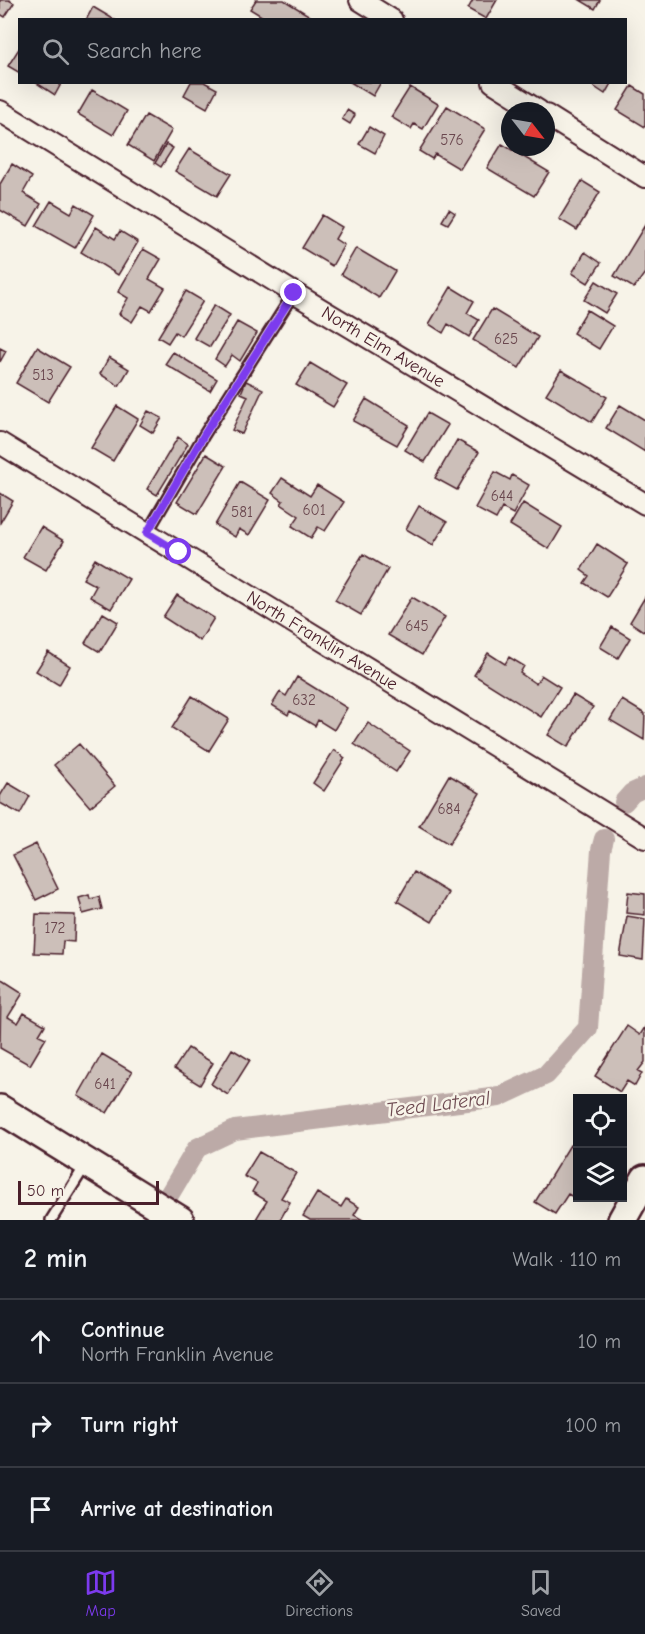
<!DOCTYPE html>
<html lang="en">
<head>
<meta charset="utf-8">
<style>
	:root { --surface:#171b24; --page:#20242c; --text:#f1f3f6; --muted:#9ea1a6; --line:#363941; --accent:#7c3aed }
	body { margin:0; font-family:"Comic Neue",sans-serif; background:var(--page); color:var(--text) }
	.controls { position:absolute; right:18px; bottom:18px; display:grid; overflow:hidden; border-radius:0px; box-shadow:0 6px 24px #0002 }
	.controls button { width:54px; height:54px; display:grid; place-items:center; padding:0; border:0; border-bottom:2px solid var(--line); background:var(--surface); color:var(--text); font:30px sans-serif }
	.compass { position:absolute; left:501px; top:102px; width:54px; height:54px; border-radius:50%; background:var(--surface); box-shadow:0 6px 24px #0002; rotate:121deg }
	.scale { position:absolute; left:18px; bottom:15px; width:141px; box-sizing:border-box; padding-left:6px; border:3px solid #4a1f2b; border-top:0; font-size:16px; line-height:21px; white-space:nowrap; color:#4a1f2b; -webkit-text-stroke:4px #f7f3e8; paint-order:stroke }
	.stop { position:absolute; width:18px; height:18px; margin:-14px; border:4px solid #7c3aed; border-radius:50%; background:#fff }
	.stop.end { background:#7c3aed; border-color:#fff; box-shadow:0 2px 6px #0008 }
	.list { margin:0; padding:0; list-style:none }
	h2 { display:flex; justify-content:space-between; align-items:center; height:78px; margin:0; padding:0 24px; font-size:26px }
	h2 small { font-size:20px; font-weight:400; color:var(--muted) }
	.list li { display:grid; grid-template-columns:39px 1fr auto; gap:18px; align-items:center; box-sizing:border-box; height:84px; padding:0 24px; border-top:2px solid var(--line) }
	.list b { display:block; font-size:22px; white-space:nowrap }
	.list p { margin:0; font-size:20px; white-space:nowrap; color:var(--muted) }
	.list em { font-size:20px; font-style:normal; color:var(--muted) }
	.icon { flex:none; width:33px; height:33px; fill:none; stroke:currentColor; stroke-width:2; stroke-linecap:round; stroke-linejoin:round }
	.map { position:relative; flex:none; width:645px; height:1220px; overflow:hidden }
	.search { position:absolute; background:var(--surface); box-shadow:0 6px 24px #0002; left:18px; right:18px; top:18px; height:66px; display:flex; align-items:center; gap:15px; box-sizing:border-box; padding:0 21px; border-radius:0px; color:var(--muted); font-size:22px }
	.sheet { height:330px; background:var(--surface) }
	nav { display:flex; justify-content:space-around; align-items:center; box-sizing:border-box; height:84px; border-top:2px solid var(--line); background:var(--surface); font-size:16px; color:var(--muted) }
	nav a { display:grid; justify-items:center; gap:3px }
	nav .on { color:var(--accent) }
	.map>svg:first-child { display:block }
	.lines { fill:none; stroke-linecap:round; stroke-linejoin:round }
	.canal { stroke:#bcaaa7; stroke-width:20 }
	.building { fill:#ccbfb9; stroke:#4a1f2b; stroke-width:1.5 }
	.lane-casing { stroke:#4a1f2b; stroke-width:14 }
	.street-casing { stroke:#4a1f2b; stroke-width:24 }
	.secondary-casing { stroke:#4a1f2b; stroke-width:32 }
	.lane { stroke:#f7f3e8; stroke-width:9 }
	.street { stroke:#f7f3e8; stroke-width:20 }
	.secondary { stroke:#f7f3e8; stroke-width:27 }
	.route { stroke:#7c3aed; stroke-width:8 }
	.labels { text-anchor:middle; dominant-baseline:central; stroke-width:5; stroke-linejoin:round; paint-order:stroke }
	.number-label { font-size:15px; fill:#6a474e }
	.street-label { font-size:18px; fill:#4a1f2b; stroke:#f7f3e8 }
	.water-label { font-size:20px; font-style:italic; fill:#6c4950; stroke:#f7f3e8 }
</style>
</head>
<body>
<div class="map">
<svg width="645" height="1220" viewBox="0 0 645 1220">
	<rect width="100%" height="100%" fill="#f7f3e8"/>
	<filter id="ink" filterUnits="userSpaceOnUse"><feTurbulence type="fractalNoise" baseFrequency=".0167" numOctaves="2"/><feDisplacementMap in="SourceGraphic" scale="12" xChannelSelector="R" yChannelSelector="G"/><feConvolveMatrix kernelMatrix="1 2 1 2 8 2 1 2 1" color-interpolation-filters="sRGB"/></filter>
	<g filter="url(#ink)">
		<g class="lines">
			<!-- canal -->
			<path class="canal" d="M624 802 632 793 645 787
				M154 1220 197 1148 235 1130 499 1097 546 1075 588 1028 601 850 604 839"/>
		</g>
		<!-- building -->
		<path class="building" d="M0 0H9L14 3 5 17 0 14Z
			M256 0H284L310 16 307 20H268L250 9Z
			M473 0H497L486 19 468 9Z
			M580 0H600L595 9Z
			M93 7 115 20H86Z
			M20 47V73L8 66Z
			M35 82H62L55 95Z
			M191 82H204L217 89 207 108 184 95Z
			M350 82H381L373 96Z
			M587 82H612L605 94Z
			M632 86 645 94V127L617 110Z
			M410 87 438 104 423 129 414 124 411 129 391 117Z
			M92 90 127 111 113 135 78 114Z
			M447 106 485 129 460 169 435 154 432 159 419 151Z
			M347 110 355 115 350 124 342 119Z
			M146 115 172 130 154 161 128 145Z
			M369 127 384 136 375 153 359 144Z
			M166 144 173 148 161 167 155 163Z
			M502 144 549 172 534 196 487 168Z
			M189 149 231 174 217 196 175 171Z
			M12 164 32 177 23 193 41 204 28 226 0 210V184Z
			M582 181 600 192 577 230 559 219Z
			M51 201 71 213 76 204 94 215 75 248 36 226Z
			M449 209 455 213 448 224 442 221Z
			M322 215 342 227 335 239 344 245 332 266 302 248Z
			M645 225V273L634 288 614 276Z
			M96 227 115 239 120 231 138 242 118 275 81 252Z
			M356 248 395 271 379 298 341 274Z
			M143 249 161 259 149 279 165 288 151 311 142 306 132 322 119 314 128 298 118 292Z
			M585 252 601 263 588 283 572 273Z
			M596 281 617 294 605 313 584 300Z
			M451 287 474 301 467 313 479 320 469 337 448 324 443 333 429 324Z
			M186 291 203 301 181 336 175 332 168 343 158 337Z
			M214 305 230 315 210 347 194 338Z
			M492 309 538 337 519 368 473 340Z
			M587 310 613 326 599 349 573 333Z
			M237 322 257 333 240 361 232 355 225 366 215 359Z
			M37 347 70 367 48 402 16 383Z
			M0 348 6 351 0 362Z
			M173 352 217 379 210 391 165 364Z
			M109 357 129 369 119 386 100 374Z
			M310 363 347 385 333 407 296 385Z
			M561 370 607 397 592 422 546 394Z
			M246 381 263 389 242 434 232 430 248 396 241 393Z
			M366 399 409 425 397 445 353 421Z
			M620 405 645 420V452L606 428Z
			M117 406 138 419 113 461 91 448Z
			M148 411 162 418 153 433 140 425Z
			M427 413 448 425 425 462 405 450Z
			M178 437 188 444 157 495 147 489Z
			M457 440 479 452 457 490 435 478Z
			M206 454 226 466 197 514 177 502Z
			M495 472 510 480 512 475 529 485 513 514 502 508 496 519 475 508Z
			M282 478 310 496 317 485 344 502 325 531 318 527 311 538 292 526 299 516 281 504 283 501 272 493Z
			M240 482 270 500 249 535 239 529 235 537 215 525Z
			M0 493 13 501 0 523Z
			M523 503 562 527 549 549 510 525Z
			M419 506 447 522 433 545 406 529Z
			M41 527 64 541 46 570 23 557Z
			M597 544 628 564 607 597 584 583 589 576 581 570Z
			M363 554 388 569 361 615 335 600Z
			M95 559 129 579 111 609 90 597 96 586 83 579Z
			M177 595 214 618 200 641 163 617Z
			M412 597 445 617 422 655 388 635Z
			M645 597V632L630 622Z
			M103 613 118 622 100 652 85 643Z
			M612 627 630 638 618 658 600 647Z
			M48 652 70 666 59 685 36 671Z
			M488 653 505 664 509 657 524 666 520 673 536 684 541 675 560 687 541 717 474 675Z
			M297 677 347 708 334 730 318 720 315 726 290 711 288 715 272 705 280 692 286 696Z
			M573 695 593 707 568 747 548 735Z
			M192 696 229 719 209 751 172 728Z
			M622 700 645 714 644 740 610 720Z
			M368 723 410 751 396 772 354 744Z
			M79 744 115 786 90 807 54 765Z
			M334 750 345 758 324 791 313 783Z
			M449 775 480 793 449 844 419 826Z
			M8 783 30 796 20 814 0 803V796Z
			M36 844 58 889 36 900 13 855Z
			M414 872 449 893 432 922 397 901Z
			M628 892 645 894V915L626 913Z
			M89 895 90 899 99 897 102 909 83 914 79 898Z
			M36 914 75 915 74 942 63 941 62 954 34 953Z
			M627 916 645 919 643 960 620 956Z
			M1 979 23 993 8 1017 18 1023 24 1013 45 1025 39 1035 46 1038 30 1065 0 1048Z
			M627 1026 640 1035 645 1027V1062L638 1071 642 1073 635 1086 627 1081 620 1092 595 1076Z
			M188 1048 213 1063 200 1085 174 1069Z
			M232 1049 250 1060 228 1095 211 1084Z
			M102 1054 132 1072 107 1113 78 1096Z
			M570 1145 578 1149V1193L575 1198 568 1194 555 1214 535 1202Z
			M259 1152 296 1173 281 1198 290 1202 280 1220 256 1219 267 1201 252 1192 257 1183 244 1176Z
			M317 1193 341 1207 346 1199 359 1207 354 1215 363 1220H310L303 1216Z"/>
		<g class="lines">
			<defs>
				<path id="lane" d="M147 533 204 435 294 293
					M51 1220 85 1166"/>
				<g id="street">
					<path d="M360 0 392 20"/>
					<path d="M493 82 539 111"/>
					<path id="s1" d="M0 111 294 293 645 504"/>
					<path d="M546 115 645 177"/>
					<path id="s2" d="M0 443 645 838"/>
				</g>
				<path id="secondary" d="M0 1109 180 1220
					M622 1220 645 1179"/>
			</defs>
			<!-- lane casing -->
			<use href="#lane" class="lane-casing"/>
			<!-- street casing -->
			<use href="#street" class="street-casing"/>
			<!-- secondary casing -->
			<use href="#secondary" class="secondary-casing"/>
			<!-- lane -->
			<use href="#lane" class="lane"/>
			<!-- street -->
			<use href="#street" class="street"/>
			<!-- secondary -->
			<use href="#secondary" class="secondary"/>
		</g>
	</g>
	<g class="lines" filter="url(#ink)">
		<!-- route -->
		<path class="route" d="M179 552 147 533 204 435 294 293"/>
	</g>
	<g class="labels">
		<!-- number labels -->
		<g class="number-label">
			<text x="452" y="140">576</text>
			<text x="506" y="339">625</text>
			<text x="43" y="375">513</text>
			<text x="502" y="496">644</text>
			<text x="314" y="510">601</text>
			<text x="242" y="512">581</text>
			<text x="417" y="626">645</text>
			<text x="304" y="700">632</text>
			<text x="449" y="809">684</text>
			<text x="55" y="928">172</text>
			<text x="105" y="1084">641</text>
		</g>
		<!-- street labels -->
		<g class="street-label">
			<text stroke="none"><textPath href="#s1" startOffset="450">North Elm Avenue</textPath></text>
			<text stroke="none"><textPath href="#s2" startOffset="378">North Franklin Avenue</textPath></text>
		</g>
		<!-- water labels -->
		<g class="water-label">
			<text transform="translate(438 1104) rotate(-7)">Teed Lateral</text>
		</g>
	</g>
</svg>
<div class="controls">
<button><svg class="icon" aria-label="locate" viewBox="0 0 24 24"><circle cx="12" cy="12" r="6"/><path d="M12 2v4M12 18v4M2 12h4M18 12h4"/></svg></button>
<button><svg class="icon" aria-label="layers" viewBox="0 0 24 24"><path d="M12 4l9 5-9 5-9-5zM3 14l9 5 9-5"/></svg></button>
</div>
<svg class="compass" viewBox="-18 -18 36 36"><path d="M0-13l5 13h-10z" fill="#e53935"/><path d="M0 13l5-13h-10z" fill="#9ea1a6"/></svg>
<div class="scale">50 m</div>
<div class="stop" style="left:179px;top:552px"></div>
<div class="stop end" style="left:294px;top:293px"></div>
<div class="search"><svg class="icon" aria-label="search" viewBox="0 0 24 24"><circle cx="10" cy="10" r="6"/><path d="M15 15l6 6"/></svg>Search here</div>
</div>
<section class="sheet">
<h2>2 min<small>Walk · 110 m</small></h2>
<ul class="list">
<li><svg class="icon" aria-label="ahead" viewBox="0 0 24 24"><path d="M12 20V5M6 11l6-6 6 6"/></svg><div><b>Continue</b><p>North Franklin Avenue</p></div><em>10 m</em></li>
<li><svg class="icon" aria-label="right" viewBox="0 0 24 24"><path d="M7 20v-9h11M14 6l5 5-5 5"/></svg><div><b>Turn right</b></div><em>100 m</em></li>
<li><svg class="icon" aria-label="arrive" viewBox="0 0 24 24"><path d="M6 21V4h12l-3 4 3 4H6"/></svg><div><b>Arrive at destination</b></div></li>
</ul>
</section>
<nav>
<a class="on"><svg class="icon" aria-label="map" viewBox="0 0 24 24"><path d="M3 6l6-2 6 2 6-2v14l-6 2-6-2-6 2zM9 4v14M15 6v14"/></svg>Map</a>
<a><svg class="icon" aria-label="directions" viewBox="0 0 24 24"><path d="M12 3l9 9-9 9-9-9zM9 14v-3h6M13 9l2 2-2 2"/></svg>Directions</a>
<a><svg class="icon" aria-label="saved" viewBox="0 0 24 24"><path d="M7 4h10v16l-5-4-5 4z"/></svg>Saved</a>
</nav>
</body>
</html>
